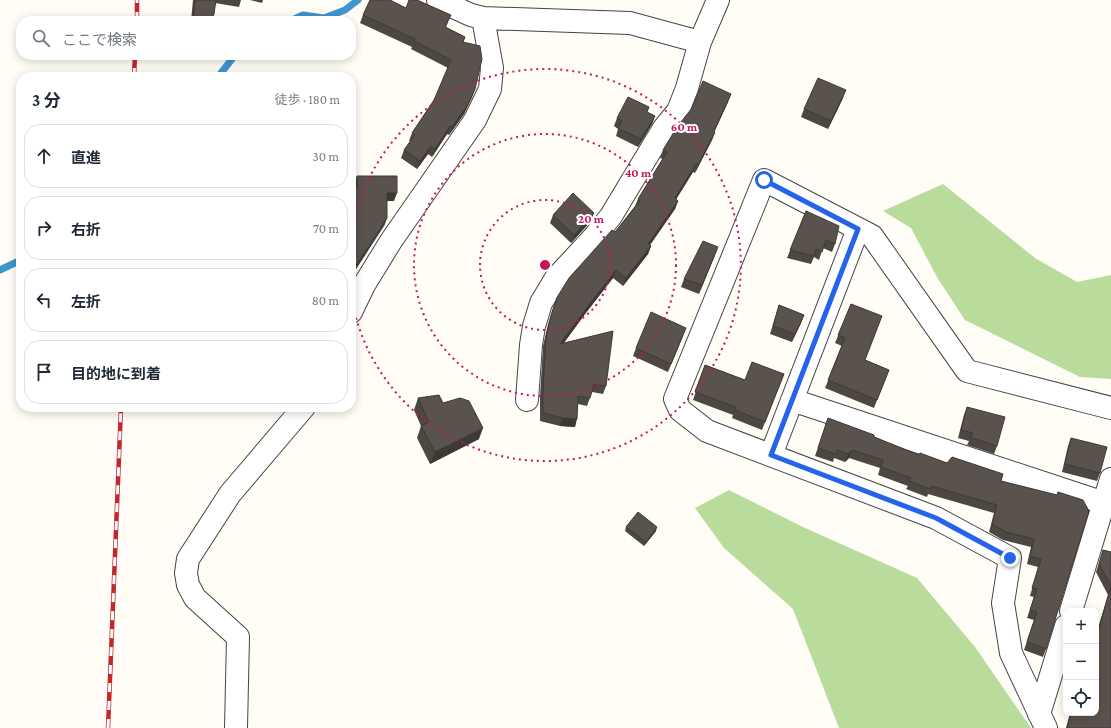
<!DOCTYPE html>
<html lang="ja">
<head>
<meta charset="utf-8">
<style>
	:root { --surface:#fff; --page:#f2f2f3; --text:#1f2937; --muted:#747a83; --line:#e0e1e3 }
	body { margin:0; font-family:"Crimson Pro","Noto Sans JP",serif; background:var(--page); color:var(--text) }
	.controls { position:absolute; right:12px; bottom:12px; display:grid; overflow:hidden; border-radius:8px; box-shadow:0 2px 10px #0003 }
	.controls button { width:36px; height:36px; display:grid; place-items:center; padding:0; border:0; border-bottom:1px solid var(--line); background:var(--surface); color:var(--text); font:20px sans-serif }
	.stop { position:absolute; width:12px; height:12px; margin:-9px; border:3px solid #2563eb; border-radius:50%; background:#fff }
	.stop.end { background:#2563eb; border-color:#fff; box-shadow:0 1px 4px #0008 }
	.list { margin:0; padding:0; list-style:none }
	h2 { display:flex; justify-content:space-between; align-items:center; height:52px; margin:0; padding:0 16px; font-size:17px }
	h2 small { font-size:13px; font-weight:400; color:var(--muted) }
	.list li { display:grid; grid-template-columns:26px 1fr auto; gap:12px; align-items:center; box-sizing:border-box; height:64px; margin:0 8px 8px; padding:0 8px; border:1px solid var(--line); border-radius:16px }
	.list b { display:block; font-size:15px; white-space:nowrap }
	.list em { font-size:13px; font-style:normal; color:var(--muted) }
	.icon { flex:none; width:22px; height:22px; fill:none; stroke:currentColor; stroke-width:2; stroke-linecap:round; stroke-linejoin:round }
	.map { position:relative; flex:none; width:1111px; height:728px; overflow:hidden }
	.search { position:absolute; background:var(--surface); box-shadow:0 2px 10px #0003; left:16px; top:16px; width:340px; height:44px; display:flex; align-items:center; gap:10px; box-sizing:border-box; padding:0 14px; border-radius:16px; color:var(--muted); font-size:15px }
	.panel { position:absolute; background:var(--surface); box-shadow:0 2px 10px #0003; left:16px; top:72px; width:340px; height:340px; border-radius:16px }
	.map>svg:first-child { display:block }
	.forest { fill:#b9dc9c }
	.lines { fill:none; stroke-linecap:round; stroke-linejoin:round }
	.stream { stroke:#3f96cf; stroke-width:7 }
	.minor-casing { stroke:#444; stroke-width:24 }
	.minor { stroke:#fff; stroke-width:22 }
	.rail-casing { stroke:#c4262e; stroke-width:4.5 }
	.rail { stroke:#fff; stroke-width:3; stroke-dasharray:9; stroke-linecap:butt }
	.wall { fill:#4d4742 }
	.shaded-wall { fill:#3f3936 }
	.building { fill:#5a524d; stroke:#3f3936 }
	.route { stroke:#2563eb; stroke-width:5 }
	.ring { fill:none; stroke:#c2185b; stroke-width:2; stroke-dasharray:2 4 }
	.centre { fill:#c2185b; stroke:#fff; stroke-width:2 }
	.ring-label { font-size:12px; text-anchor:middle; font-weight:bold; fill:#c2185b; stroke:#fff; stroke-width:4; stroke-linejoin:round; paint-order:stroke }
</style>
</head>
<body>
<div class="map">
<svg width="1111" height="728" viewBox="0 0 1111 728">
	<rect width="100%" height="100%" fill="#fffdf5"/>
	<!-- forest -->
	<path class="forest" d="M943 184 1035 258 1077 282 1111 275V379L1080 377 965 320 938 279 911 228 883 211Z
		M729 490 803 527 917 578 975 647 1031 728H839L793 609 724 548 695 508Z"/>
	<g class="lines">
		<!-- stream -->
		<path class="stream" d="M290 21 303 15 324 18 345 10 358 0
			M218 77 235 55
			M0 270 21 260"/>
		<defs>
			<path id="minor" d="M438 0 471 15 483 18 630 23 700 42
				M351 312 364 285 391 241 475 120 490 89 492 68 483 18
				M527 400 531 345 534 326 541 303 556 278 594 237 611 216 664 128 678 111 687 88 700 42 718 0
				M792 400 1104 503
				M771 455 858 229
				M1071 611 1111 479
				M1039 714 1066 626
				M236 728 238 637 195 598 188 585 186 573 188 559 230 494 304 407
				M1046 728 1011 653 1003 603 1010 558 936 518 707 431 680 410 675 399 764 180 872 236 967 371 1111 408"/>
		</defs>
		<!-- minor casing -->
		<use href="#minor" class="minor-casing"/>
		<!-- minor -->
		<use href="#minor" class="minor"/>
		<defs>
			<path id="rail" d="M137 21V0
				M134 77 135 55
				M108 728 121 407"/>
		</defs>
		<!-- rail casing -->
		<use href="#rail" class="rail-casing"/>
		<!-- rail -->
		<use href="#rail" class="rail"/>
	</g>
	<!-- wall -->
	<path class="wall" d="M193 0H241L239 7 215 3 211 21H191Z
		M250 0H263L262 3Z
		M406 8 448 22 446 27 465 37 463 42 475 89 472 97 464 114 449 135 447 134 432 157 428 154 417 169 401 158 404 150 410 141H409L412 133 434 100 448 68 411 49 412 47 360 23 363 15Z
		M843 98 828 129 801 117 804 109Z
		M728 102 714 132H715L712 140 695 173 693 172 676 199 678 201 675 209 650 245 651 246 648 254 623 286 613 278 585 314 564 343 606 386 603 394 592 392 587 406 578 404 575 427 560 426 540 421V396L543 346 548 324 556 299 615 232 635 206 638 199 663 159 660 158 663 150 679 128Z
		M647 112 655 116 652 124 638 147 616 136 618 129 614 126 617 118Z
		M357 176 394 201H387V218L384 226 354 188V184Z
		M806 211 835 244 832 252 823 248 819 260 814 257 811 264 787 258Z
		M553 215 591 221 571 243 550 223Z
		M715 255 699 294 681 287 684 279Z
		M851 304 865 360 889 370 874 408 825 388 842 346 835 343Z
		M779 305 804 315 801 323 792 342 770 334Z
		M683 336 668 372 633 356 636 348Z
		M705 365 745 380 784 374 762 430 732 418 733 415 693 400Z
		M418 398 443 403 479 439 430 464 417 438 421 426 414 410Z
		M967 407 997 446 994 454 967 445 969 441 958 438 964 415Z
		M828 418 919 455 947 463 1001 481 1057 495 1058 492 1046 649 1043 657 1024 650 1034 620 1027 618 1034 597 1030 596 1038 567 1027 564 1031 547 1003 540 989 532 994 513 928 494 927 497 906 489 908 486 878 475 880 468 849 458 845 462 834 458 833 462 815 456Z
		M1071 438 1100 473 1097 481 1062 472 1068 446Z
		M626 527 656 531 644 546 625 531Z
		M1103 550 1111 552V728H1066L1070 713H1096L1098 628 1108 595 1096 572Z"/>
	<!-- shaded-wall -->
	<path class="shaded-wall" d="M475 89 472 97 464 114 449 135 452 127Z
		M846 90 843 98 828 129 831 121Z
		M731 94 728 102 711 139 714 131Z
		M655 116 652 124 638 147 641 139Z
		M450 126 447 134 432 157 435 149Z
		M715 132 712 140 695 173 698 165Z
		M431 146 428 154 417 169 420 161Z
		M696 164 693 172 672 206 675 198Z
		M387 193H397L394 201H384Z
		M678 201 675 209 645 252 648 244Z
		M594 213 591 221 571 243 574 235Z
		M387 218 384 226 351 277V273Z
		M651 246 648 254 623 286 626 278Z
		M718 247 715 255 699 294 702 285Z
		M616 270 613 278 585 314 557 352 560 344 588 306Z
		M804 315 801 323 792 342 795 334Z
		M563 418 577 419 575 427 560 426Z
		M483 428 479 439 430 464 435 452Z
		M852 450 849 458 845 462 848 454Z
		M657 527 656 531 644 546 646 542Z"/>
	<!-- building -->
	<path class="building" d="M195 0H216L214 14 211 21H193Z
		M370 0H390L406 8 409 0H417L451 15 445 27 465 37 463 42 480 46 482 59 475 89 467 106 452 127 450 126 435 149 431 146 420 161 404 150 415 135 412 133 434 100 451 60 414 41 415 39 363 15Z
		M818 78 846 90 831 121 804 109Z
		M703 81 731 94 714 131 715 132 698 165 696 164 675 198 678 201 648 244 651 246 626 278 616 270 588 306 560 344 613 331 606 386 594 384 590 398 578 396 577 419 563 418 543 413V388L546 338 551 316 554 306 557 300 556 299 569 278 612 230 615 232 640 201 638 199 667 152 663 150 677 127 679 128 681 122 692 108Z
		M628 97 649 107 647 112 655 116 641 139 618 128 622 121 617 118Z
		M357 176H397V193H387V218L351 273V193L353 188H357Z
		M573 193 594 213 574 235 553 215Z
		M806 211 839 226 835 244 826 240 822 252 816 249 814 256 790 250Z
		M703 241 718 247 702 285 684 279Z
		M851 304 882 316 865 360 889 370 877 400 828 380 845 338 838 335Z
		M779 305 804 315 795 334 773 326Z
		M651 312 686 328 671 364 636 348Z
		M752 362 784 374 765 422 735 410 736 407 695 392 705 365 745 380Z
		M439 395 443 403 460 398 469 401 483 428 435 452 421 426 429 422 418 398Z
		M967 407 1005 417 997 446 970 437 973 433 961 430Z
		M828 418 874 435V437L919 455 920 453 947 463 952 457 1003 474 1001 481 1057 495 1058 492 1083 500 1089 511 1046 649 1027 642 1037 612 1030 610 1037 589 1032 588 1041 559 1030 556 1034 539 1006 532 992 524 997 505 931 486 930 489 909 481 911 478 881 467 883 460 852 450 848 454 837 450 836 454 818 448Z
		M1071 438 1107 447 1100 473 1065 464Z
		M638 512 657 527 646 542 626 527Z
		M1103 550 1111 552V728H1067L1071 713H1096V627L1099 628 1111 586 1099 564Z"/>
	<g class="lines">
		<!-- route -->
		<path class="route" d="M764 180 858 229 771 455 936 518 1010 558"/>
	</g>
	<!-- distance rings -->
	<g class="ring">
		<circle cx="545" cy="265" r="65"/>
		<circle cx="545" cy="265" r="131"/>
		<path d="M351 236A196 196 0 1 1 351 294"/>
	</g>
	<circle cx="545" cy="265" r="6" class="centre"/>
	<g class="ring-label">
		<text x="684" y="131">60 m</text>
		<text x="638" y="177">40 m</text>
		<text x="591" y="223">20 m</text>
	</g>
</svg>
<div class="controls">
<button>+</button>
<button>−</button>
<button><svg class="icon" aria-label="locate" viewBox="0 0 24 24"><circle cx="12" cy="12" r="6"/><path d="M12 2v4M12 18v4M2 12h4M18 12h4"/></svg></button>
</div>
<div class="stop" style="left:764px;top:180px"></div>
<div class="stop end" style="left:1010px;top:558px"></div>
<div class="search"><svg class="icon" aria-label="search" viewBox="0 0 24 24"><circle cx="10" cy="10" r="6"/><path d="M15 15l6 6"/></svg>ここで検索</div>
<section class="panel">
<h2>3 分<small>徒歩 · 180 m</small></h2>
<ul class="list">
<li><svg class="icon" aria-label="ahead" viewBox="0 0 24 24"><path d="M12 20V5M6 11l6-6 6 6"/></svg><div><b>直進</b></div><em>30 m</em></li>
<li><svg class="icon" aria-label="right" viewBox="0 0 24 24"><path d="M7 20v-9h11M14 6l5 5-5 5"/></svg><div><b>右折</b></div><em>70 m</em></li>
<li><svg class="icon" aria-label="left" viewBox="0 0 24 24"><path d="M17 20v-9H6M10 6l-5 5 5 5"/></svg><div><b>左折</b></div><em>80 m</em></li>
<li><svg class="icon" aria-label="arrive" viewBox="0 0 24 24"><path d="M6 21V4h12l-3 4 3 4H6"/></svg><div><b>目的地に到着</b></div></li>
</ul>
</section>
</div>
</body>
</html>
